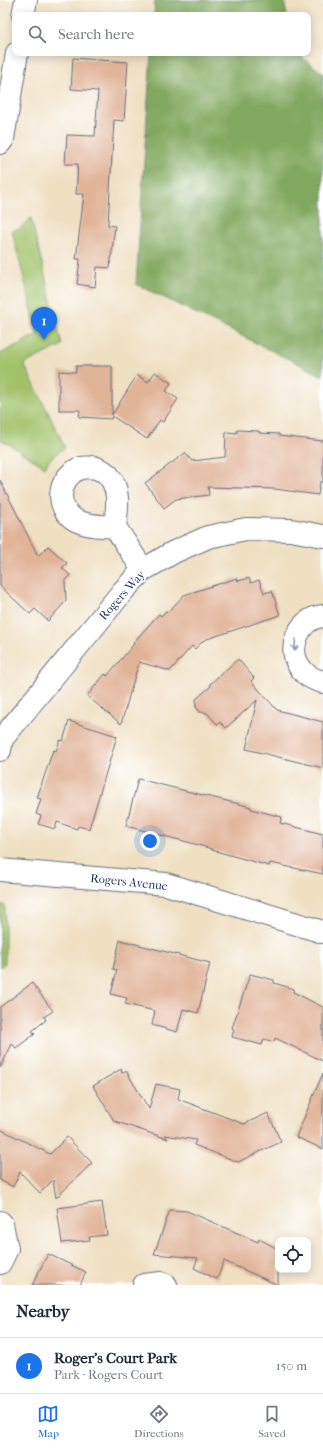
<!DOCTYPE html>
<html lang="en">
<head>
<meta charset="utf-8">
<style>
	:root { --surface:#fff; --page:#f6f6f7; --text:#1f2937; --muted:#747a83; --line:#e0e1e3; --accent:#1a73e8 }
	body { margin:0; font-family:"IM FELL French Canon",serif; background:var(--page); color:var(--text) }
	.controls { position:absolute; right:12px; bottom:12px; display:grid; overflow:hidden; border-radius:8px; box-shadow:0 2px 10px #0003 }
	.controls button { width:36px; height:36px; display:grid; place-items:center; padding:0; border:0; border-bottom:1px solid var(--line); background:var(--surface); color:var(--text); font:20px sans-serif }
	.you { position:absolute; left:150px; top:841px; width:14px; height:14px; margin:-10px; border:3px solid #fff; border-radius:50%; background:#1a73e8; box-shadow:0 0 0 6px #1a73e833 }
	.badge { display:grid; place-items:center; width:26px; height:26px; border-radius:50%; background:var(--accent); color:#fff; font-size:13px; font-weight:700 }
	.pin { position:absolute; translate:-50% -33px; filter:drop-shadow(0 1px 2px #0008) }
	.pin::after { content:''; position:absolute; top:21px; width:14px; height:12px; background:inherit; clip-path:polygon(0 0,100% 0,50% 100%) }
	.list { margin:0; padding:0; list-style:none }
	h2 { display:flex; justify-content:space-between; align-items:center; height:52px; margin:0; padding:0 16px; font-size:17px }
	h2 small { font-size:13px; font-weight:400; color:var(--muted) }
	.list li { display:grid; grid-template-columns:26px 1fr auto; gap:12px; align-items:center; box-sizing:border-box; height:56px; padding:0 16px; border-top:1px solid var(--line) }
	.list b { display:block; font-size:15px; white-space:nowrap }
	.list p { margin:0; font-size:13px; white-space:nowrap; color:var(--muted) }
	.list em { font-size:13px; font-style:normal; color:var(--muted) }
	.icon { flex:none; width:22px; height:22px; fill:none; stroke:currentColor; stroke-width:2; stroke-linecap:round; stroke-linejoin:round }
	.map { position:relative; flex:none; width:323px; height:1285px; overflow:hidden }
	.search { position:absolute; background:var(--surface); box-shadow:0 2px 10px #0003; left:12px; right:12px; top:12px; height:44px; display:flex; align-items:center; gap:10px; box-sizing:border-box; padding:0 14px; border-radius:8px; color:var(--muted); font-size:15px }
	.sheet { height:108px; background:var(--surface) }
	nav { display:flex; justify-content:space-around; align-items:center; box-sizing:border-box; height:56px; border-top:1px solid var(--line); background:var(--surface); font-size:11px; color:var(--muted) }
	nav a { display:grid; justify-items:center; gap:2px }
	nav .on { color:var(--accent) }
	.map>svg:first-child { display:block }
	.green { fill:#a2c26a; stroke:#5e7864 }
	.forest { fill:#81a85e; stroke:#4e6c5e }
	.building { fill:#e1b498 }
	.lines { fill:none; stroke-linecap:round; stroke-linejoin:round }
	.street-casing { stroke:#656d81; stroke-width:24 }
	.street { stroke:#fff; stroke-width:22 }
	.oneway { stroke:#8d97ae }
	.labels { text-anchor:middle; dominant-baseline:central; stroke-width:3; stroke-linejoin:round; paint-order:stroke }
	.street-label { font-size:12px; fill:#1b2f5e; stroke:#fff }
</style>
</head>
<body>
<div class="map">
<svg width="323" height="1285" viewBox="0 0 323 1285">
	<rect width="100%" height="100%" fill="#fff"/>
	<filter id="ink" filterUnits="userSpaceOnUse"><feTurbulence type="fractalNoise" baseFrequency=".025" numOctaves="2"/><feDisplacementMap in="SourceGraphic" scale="8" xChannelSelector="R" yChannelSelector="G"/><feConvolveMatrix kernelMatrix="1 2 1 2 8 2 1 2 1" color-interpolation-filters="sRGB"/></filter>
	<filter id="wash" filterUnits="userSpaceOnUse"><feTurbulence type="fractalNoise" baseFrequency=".012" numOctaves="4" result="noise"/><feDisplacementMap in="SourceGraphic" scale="16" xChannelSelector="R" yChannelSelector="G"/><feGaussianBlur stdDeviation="0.9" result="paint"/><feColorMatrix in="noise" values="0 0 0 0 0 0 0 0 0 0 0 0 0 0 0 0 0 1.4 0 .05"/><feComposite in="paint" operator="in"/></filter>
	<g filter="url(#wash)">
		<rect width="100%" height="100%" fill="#efe0c2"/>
		<!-- green -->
		<path class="green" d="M31 218 62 345 24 364 65 447 50 459 45 467 0 439V354L38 334 12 231 19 229Z
			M0 905H5V963L0 967Z"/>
		<!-- forest -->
		<path class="forest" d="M155 0H284L287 15H154Z
			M151 53H296L323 73V376L136 284Z"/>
		<g id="blocks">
			<!-- building -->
			<path class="building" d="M73 58 128 62 124 121 114 120 108 225 115 226 110 268 97 267 95 287 77 284 80 259H76L84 194H76L78 164H65L67 135 95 136 98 91 71 89Z
				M76 366H112V415L137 375 148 382 155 372 171 383 166 391 178 399 163 422 160 420 147 439 112 416 111 419 79 417 80 410H59V371L76 372Z
				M237 430 259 431V433L279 434V436L323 441V482H320L318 495 275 489 208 487 209 495 176 499 164 508 145 483 185 453 192 461 225 457 226 432 237 433Z
				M0 480 38 556 48 546 67 563 62 568 70 575 65 580 66 601 48 621 35 609 30 614 0 586Z
				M237 578 238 581 249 578 251 583 259 580 264 593 272 591 280 615 204 640 195 649 192 646 170 671 139 662 121 724 87 696 105 674 107 676 134 644 133 643 159 614 161 616 166 611 168 612 184 595Z
				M238 659 254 678 251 681 277 710 323 722V768L246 749 257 700 226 728 220 722 218 725 207 713 200 712 196 707V699L211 686 210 684Z
				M69 721 117 736 89 829 78 826 77 829 57 822 55 829 38 824 41 816 36 814 41 799 37 798 53 750 56 751 60 740 63 741Z
				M138 779 251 807V809L282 817 280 823 323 834V874L270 863 269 866 212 850V849L191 843 126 826Z
				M120 940 210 963 198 1013 183 1009 177 1032 152 1025 155 1011 125 1004 127 998 111 994 117 970 113 969Z
				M250 974 274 980V983L294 989 293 992 323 1007V1061L275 1038 274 1042 264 1039 262 1045 232 1037 234 1029 232 1028Z
				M32 983 53 1011 44 1017 46 1020 32 1031 35 1034 16 1048 12 1044 0 1068V1007Z
				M121 1069 122 1073 126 1071 149 1109 156 1084 180 1089 178 1099 244 1124 268 1113 281 1142 238 1162 194 1145 196 1140 165 1135 168 1139 114 1121 93 1086Z
				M323 1073V1149L296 1137Z
				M0 1129 50 1154 67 1137 92 1163 56 1198 53 1180 40 1193 20 1172 13 1187 0 1180Z
				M102 1202 107 1235 89 1237 90 1240 62 1243 57 1208Z
				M170 1210 187 1211 258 1242 259 1239 278 1249V1285L224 1261 217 1279 194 1268 198 1258 154 1254Z
				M48 1254 86 1272 80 1285H32Z"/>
		</g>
	</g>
	<g filter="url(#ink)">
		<use href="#blocks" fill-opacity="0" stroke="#656d81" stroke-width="1"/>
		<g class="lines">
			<defs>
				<path id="street" d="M23 15 26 0
					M0 143 3 139 17 53
					M94 467C98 469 105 471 108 475 121 489 117 510 115 527 103 526 79 526 70 516 55 502 60 478 78 469 82 467 89 468 94 467Z
					M115 527 143 570
					M323 616C298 618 285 651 302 670 307 677 315 680 323 682
					M0 750 2 739 123 591 143 570 174 552 208 537 246 529 291 530 323 536
					M0 870 166 884 323 932
					M0 1222 2 1224 7 1249 0 1263
					M144 1285 161 1283 166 1285"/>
			</defs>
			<!-- street casing -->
			<use href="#street" class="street-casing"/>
			<!-- street -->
			<use href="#street" class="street"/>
		</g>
		<!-- one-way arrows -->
		<defs><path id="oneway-shaft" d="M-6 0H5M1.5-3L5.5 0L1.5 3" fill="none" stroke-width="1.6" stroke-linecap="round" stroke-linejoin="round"/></defs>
		<use class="oneway" href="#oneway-shaft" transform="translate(295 645) rotate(96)"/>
	</g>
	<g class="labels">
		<!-- street labels -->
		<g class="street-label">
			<text transform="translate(122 595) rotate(-48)">Rogers Way</text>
			<text transform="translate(129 882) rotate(6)">Rogers Avenue</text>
		</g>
	</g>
</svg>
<div class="controls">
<button><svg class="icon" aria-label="locate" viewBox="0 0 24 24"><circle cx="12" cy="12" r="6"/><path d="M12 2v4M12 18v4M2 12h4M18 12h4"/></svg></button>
</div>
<div class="you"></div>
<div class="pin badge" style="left:44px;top:340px">1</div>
<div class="search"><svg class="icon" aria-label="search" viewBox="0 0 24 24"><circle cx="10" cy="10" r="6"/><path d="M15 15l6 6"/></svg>Search here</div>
</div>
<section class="sheet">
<h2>Nearby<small></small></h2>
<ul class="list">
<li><span class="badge">1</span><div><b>Roger's Court Park</b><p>Park · Rogers Court</p></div><em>150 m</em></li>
</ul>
</section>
<nav>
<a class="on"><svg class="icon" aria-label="map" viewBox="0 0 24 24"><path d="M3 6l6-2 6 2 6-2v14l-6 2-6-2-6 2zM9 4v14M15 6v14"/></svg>Map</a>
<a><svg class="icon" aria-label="directions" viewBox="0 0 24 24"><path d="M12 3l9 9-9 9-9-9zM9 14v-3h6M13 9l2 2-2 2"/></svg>Directions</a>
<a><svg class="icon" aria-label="saved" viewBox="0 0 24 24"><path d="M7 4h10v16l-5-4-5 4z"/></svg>Saved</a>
</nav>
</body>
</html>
